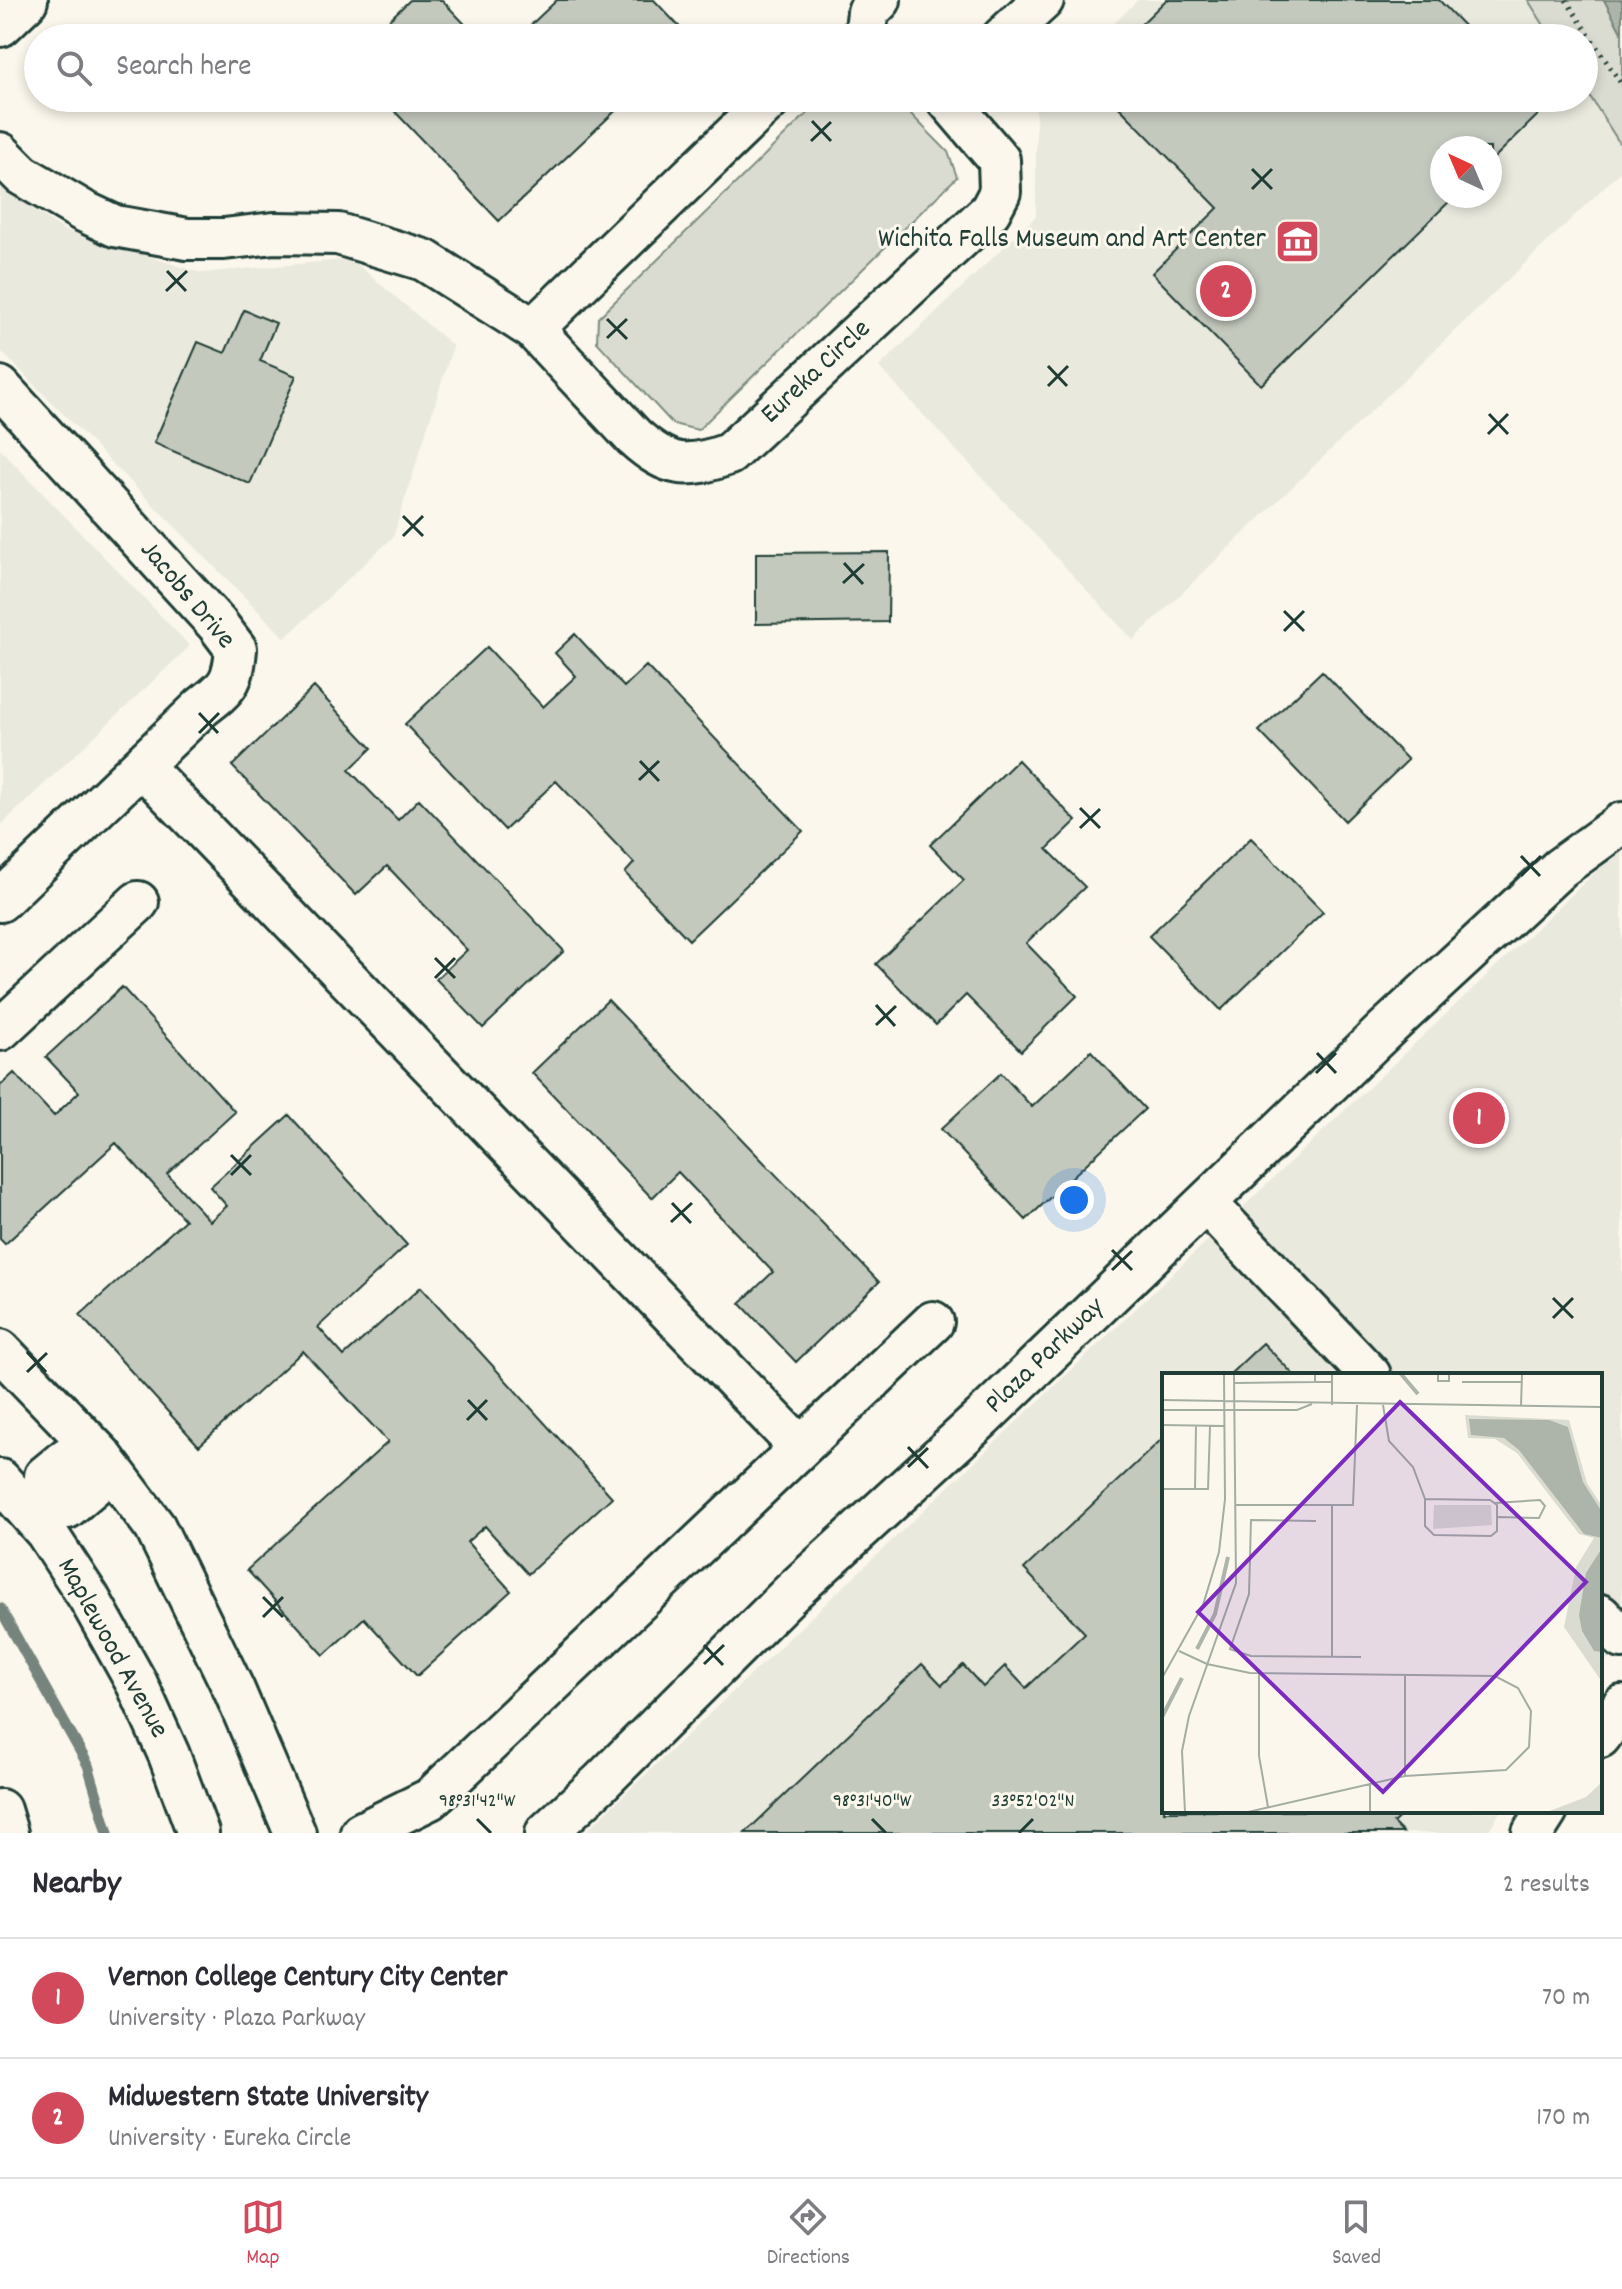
<!DOCTYPE html>
<html lang="en">
<head>
<meta charset="utf-8">
<style>
	:root { --surface:#fff; --page:#f2f2f3; --text:#2b2b33; --muted:#7c7c81; --line:#e1e1e2; --accent:#d1495b }
	body { margin:0; font-family:Dekko,sans-serif; background:var(--page); color:var(--text) }
	.compass { position:absolute; left:1430px; top:136px; width:72px; height:72px; border-radius:50%; background:var(--surface); box-shadow:0 4px 12px #0003; rotate:316deg }
	.you { position:absolute; left:1074px; top:1200px; width:28px; height:28px; margin:-20px; border:6px solid #fff; border-radius:50%; background:#1a73e8; box-shadow:0 0 0 12px #1a73e833 }
	.badge { display:grid; place-items:center; width:52px; height:52px; border-radius:50%; background:var(--accent); color:#fff; font-size:26px; font-weight:700 }
	.pin { position:absolute; translate:-50% -50%; border:4px solid #fff; box-shadow:0 2px 8px #0006 }
	.list { margin:0; padding:0; list-style:none }
	h2 { display:flex; justify-content:space-between; align-items:center; height:104px; margin:0; padding:0 32px; font-size:34px }
	h2 small { font-size:26px; font-weight:400; color:var(--muted) }
	.list li { display:grid; grid-template-columns:52px 1fr auto; gap:24px; align-items:center; box-sizing:border-box; height:120px; padding:0 32px; border-top:2px solid var(--line) }
	.list b { display:block; font-size:30px; white-space:nowrap }
	.list p { margin:0; font-size:26px; white-space:nowrap; color:var(--muted) }
	.list em { font-size:26px; font-style:normal; color:var(--muted) }
	.icon { flex:none; width:44px; height:44px; fill:none; stroke:currentColor; stroke-width:2; stroke-linecap:round; stroke-linejoin:round }
	.map { position:relative; flex:none; width:1622px; height:1833px; overflow:hidden }
	.search { position:absolute; background:var(--surface); box-shadow:0 4px 12px #0003; left:24px; right:24px; top:24px; height:88px; display:flex; align-items:center; gap:20px; box-sizing:border-box; padding:0 28px; border-radius:44px; color:var(--muted); font-size:30px }
	.sheet { height:344px; background:var(--surface) }
	nav { display:flex; justify-content:space-around; align-items:center; box-sizing:border-box; height:112px; border-top:2px solid var(--line); background:var(--surface); font-size:22px; color:var(--muted) }
	nav a { display:grid; justify-items:center; gap:4px }
	nav .on { color:var(--accent) }
	.map>svg:first-child { display:block }
	.built { fill:#eae9de; fill-rule:evenodd }
	.green { fill:#dbdcd1; stroke:#7d8c82; stroke-width:2 }
	.water { fill:#adb4aa; stroke:#74847b; stroke-width:2 }
	.lines { fill:none; stroke-linecap:round; stroke-linejoin:round }
	.stream { stroke:#74847b; stroke-width:11 }
	.building { fill:#c4c9be; stroke:#1f3d34; stroke-width:2 }
	.minor-casing { stroke:#1f3d34; stroke-width:46 }
	.major-casing { stroke:#1f3d34; stroke-width:50 }
	.path { stroke:#1f3d34; stroke-width:5; stroke-dasharray:2 6; stroke-linecap:butt }
	.minor { stroke:#fbf7ec; stroke-width:40 }
	.major { stroke:#fbf7ec; stroke-width:44 }
	.ticks { fill:none; stroke:#1f3d34; stroke-width:3 }
	.labels { text-anchor:middle; dominant-baseline:central; stroke-width:6; stroke-linejoin:round; paint-order:stroke }
	.poi-label { font-size:28px; fill:#1f3d34; stroke:#fbf7ec; text-anchor:end }
	.street-label { font-size:28px; fill:#1f3d34; stroke:#fbf7ec }
	.inset-river { fill:none; stroke:#adb4aa; stroke-width:4 }
	.inset-road { fill:none; stroke:#a3ada2; stroke-width:2 }
	.view { fill:#7b2cbf; fill-opacity:0.15; stroke:#7b2cbf; stroke-width:4 }
	.inset-edge { fill:none; stroke:#1f3d34; stroke-width:4 }
	.ticks-label { font-size:20px; text-anchor:middle; fill:#1f3d34; stroke:#fbf7ec; stroke-width:6; stroke-linejoin:round; paint-order:stroke }
</style>
</head>
<body>
<div class="map">
<svg width="1622" height="1833" viewBox="0 0 1622 1833">
	<rect width="100%" height="100%" fill="#fbf7ec"/>
	<filter id="ink" filterUnits="userSpaceOnUse"><feTurbulence type="fractalNoise" baseFrequency=".0125" numOctaves="2"/><feDisplacementMap in="SourceGraphic" scale="16" xChannelSelector="R" yChannelSelector="G"/><feConvolveMatrix kernelMatrix="1 2 1 2 8 2 1 2 1" color-interpolation-filters="sRGB"/></filter>
	<g filter="url(#ink)">
		<!-- built -->
		<path class="built" d="M1138 0H1622V170L1133 640 879 367 1036 216V98H1584V38H1099ZM1442 148H1490V196H1442Z
			M0 187 64 230 201 273 351 259 453 346 393 537 285 638 0 350Z
			M0 449 190 646 0 826Z
			M1622 851V1644L1600 1667V1375H1164V1811H1501L1487 1833H584L1607 861Z"/>
		<!-- green -->
		<path class="green" d="M1528 0H1622V147L1584 87V38H1552Z
			M823 98H895L948 152 957 177 698 430 673 424 597 342 598 318Z"/>
		<!-- water -->
		<path class="water" d="M1604 0H1622V34Z"/>
		<g class="lines">
			<!-- stream -->
			<path class="stream" d="M0 1608 88 1765 108 1833"/>
		</g>
		<!-- building -->
		<path class="building" d="M410 0H442L478 38H370Z
			M557 0H654L690 38H517Z
			M1166 0H1439L1476 38H1127Z
			M382 98H629L499 221Z
			M1110 98H1535L1545 108 1490 162V148H1442V196H1455L1261 385 1152 273 1218 208Z
			M244 310 276 323 260 361 296 376 250 484 154 443 198 342 225 353Z
			M889 552 888 622 756 624V553Z
			M575 634 624 687 646 666 803 831 689 940 625 873 634 863 556 781 505 830 405 724 487 647 543 707 576 676 555 653Z
			M1322 671 1408 760 1345 821 1259 731Z
			M314 687 372 748 349 770 398 820 419 799 564 951 483 1028 436 979 467 950 387 866 356 895 232 766Z
			M1018 760 1076 821 1047 849 1085 887 1026 943 1077 996 1021 1051 966 995 936 1025 876 964 964 880 930 845Z
			M1251 838 1323 912 1221 1010 1149 936Z
			M122 987 235 1112 167 1174 210 1221 227 1206 210 1187 289 1115 407 1245 318 1327 344 1356 421 1287 612 1497 528 1574 485 1526 467 1542 511 1591 417 1676 364 1618 324 1655 247 1570 388 1442 303 1351 199 1446 80 1315 185 1220 116 1143 5 1244 0 1239V1086L14 1073 54 1116 79 1092 46 1057Z
			M608 1000 879 1282 796 1362 740 1303 773 1272 678 1172 652 1198 532 1073Z
			M1091 1051 1145 1109 1026 1220 941 1129 1001 1073 1032 1107Z
			M1263 1343 1294 1375H1229Z
			M1164 1437V1811H1406L1393 1823 1403 1833H745L922 1664 942 1685 963 1665 983 1687 1005 1666 1026 1688 1085 1633 1024 1569Z"/>
		<g class="lines">
			<defs>
				<path id="minor" d="M865 38 868 12 880 0
					M1002 38 1043 0
					M772 98 533 329 634 437C669 468 686 469 729 454L990 211 1000 192 999 160 946 98
					M0 153 22 175 83 211 115 226 187 239H224L274 233 338 234 424 260 533 329
					M0 387 217 624 236 649C233 683 228 687 202 707L0 901
					M142 766 800 1447
					M0 1030 138 902
					M1206 1203 1370 1375
					M0 1350 101 1455 155 1527 234 1690 295 1833
					M0 1480 46 1532 89 1598 137 1684 169 1755 198 1833
					M45 1502 67 1508 93 1486 91 1464
					M45 1502V1476L67 1458 91 1464
					M1600 1615 1622 1638
					M1600 1737 1622 1706
					M0 1810 7 1833
					M361 1833 430 1799 933 1322
					M546 1833 601 1782 792 1592 982 1418 1386 1029 1560 868 1622 823
					M1533 1833 1547 1811"/>
				<path id="major" d="M0 24 25 0"/>
			</defs>
			<!-- minor casing -->
			<use href="#minor" class="minor-casing"/>
			<!-- major casing -->
			<use href="#major" class="major-casing"/>
			<!-- path -->
			<path class="path" d="M1566 0 1622 85"/>
			<!-- minor -->
			<use href="#minor" class="minor"/>
			<!-- major -->
			<use href="#major" class="major"/>
		</g>
	</g>
	<!-- ticks -->
	<path class="ticks" d="M812 121 831 141M811 141 831 122M1252 169 1272 189M1252 189 1272 169M167 271 186 291M166 291 187 271M607 319 627 339M607 338 627 319M1048 366 1067 386M1048 386 1068 366M1489 414 1508 434M1488 434 1508 414M403 516 423 536M403 536 423 516M844 563 863 584M843 583 864 564M1284 611 1304 631M1284 631 1304 611M199 713 218 733M199 733 219 713M640 761 659 781M639 780 659 761M1080 808 1100 828M1080 828 1100 809M1521 856 1540 876M1521 876 1541 856M435 958 455 978M435 978 455 958M876 1005 895 1026M876 1025 896 1006M1317 1053 1336 1073M1316 1073 1336 1053M231 1155 251 1175M231 1175 251 1155M672 1203 691 1223M671 1222 692 1203M1112 1250 1132 1270M1112 1270 1132 1251M1553 1298 1573 1318M1553 1318 1573 1298M27 1352 46 1372M27 1372 47 1353M468 1400 487 1420M467 1420 487 1400M908 1447 928 1468M908 1467 928 1448M263 1597 283 1617M263 1617 283 1597M704 1645 723 1665M704 1664 724 1645M477 1819 491 1833M872 1819 886 1833M1019 1833 1033 1819"/>
	<!-- icons -->
	<defs>
		<symbol id="museum-square" viewBox="-11 -11 22 22"><rect x="-9" y="-9" width="18" height="18" rx="4" fill="#d1495b" stroke="#fbf7ec"/><path d="M0-6L6-3V-2H-6V-3ZM-5-1h2V3h-2ZM-1-1h2V3h-2ZM3-1h2V3H3ZM-6 4H6V6H-6Z" fill="#fff"/></symbol>
	</defs>
	<g fill-rule="evenodd">
		<use href="#museum-square" x="1272" y="216" width="51" height="51"/>
	</g>
	<g class="labels">
		<!-- poi labels -->
		<g class="poi-label">
			<text x="1266" y="241">Wichita Falls Museum and Art Center</text>
		</g>
		<!-- street labels -->
		<g class="street-label">
			<text transform="translate(817 373) rotate(-43)">Eureka Circle</text>
			<text transform="translate(186 596) rotate(50)">Jacobs Drive</text>
			<text transform="translate(1046 1357) rotate(-44)">Plaza Parkway</text>
			<text transform="translate(111 1649) rotate(61)">Maplewood Avenue</text>
		</g>
	</g>
	<!-- overview -->
	<g transform="translate(1162 1373)">
		<rect width="440" height="440" fill="#fbf7ec"/>
		<path d="M303 42 407 47 425 110 440 133V309L402 254 414 194 432 165 417 161 355 80 333 66 306 65ZM272 132H329L330 152 271 156ZM440 409V439H385L424 424Z" fill="#dbdcd1"/>
		<path d="M307 46 387 47 406 54 421 109 440 139V165L422 161 357 77 342 65 309 62ZM440 175V279L432 278 420 258 417 242 424 200Z" fill="#adb4aa"/>
		<path class="inset-river" d="M239 1 256 21M35 276 53 241 66 184M0 344 20 305"/>
		<path class="inset-road" d="M153 1V9H170M276 1V8H287V1M300 9H360M73 10 153 9M0 27 440 34M170 32V1M221 32 227 68 251 94 263 126M359 33 360 1M0 37H135L150 31M0 52 63 53M0 116H46L48 53M33 116 34 53M263 126 328 127 335 132V158L329 163 272 162 263 153ZM333 130 378 127 383 133 377 145 336 144M73 132H191L195 32M170 133V284M154 148 89 147 87 221 68 276 89 283 199 284M17 278 45 291 88 300 333 303 356 315 369 338 367 374 344 397 243 403 86 439M97 300V383L106 434M0 305 41 232 57 179 63 126 62 1M243 403V301M208 410V439M23 439 20 378 27 343 74 210 72 1"/>
		<path class="view" d="M238 29 424 209 221 419 36 239Z"/>
		<rect width="440" height="440" class="inset-edge"/>
	</g>
	<g class="ticks-label">
		<text x="477" y="1806">98°31'42"W</text>
		<text x="872" y="1806">98°31'40"W</text>
		<text x="1033" y="1806">33°52'02"N</text>
	</g>
</svg>
<svg class="compass" viewBox="-18 -18 36 36"><path d="M0-13l5 13h-10z" fill="#e53935"/><path d="M0 13l5-13h-10z" fill="#7c7c81"/></svg>
<div class="you"></div>
<div class="pin badge" style="left:1479px;top:1118px">1</div>
<div class="pin badge" style="left:1226px;top:291px">2</div>
<div class="search"><svg class="icon" aria-label="search" viewBox="0 0 24 24"><circle cx="10" cy="10" r="6"/><path d="M15 15l6 6"/></svg>Search here</div>
</div>
<section class="sheet">
<h2>Nearby<small>2 results</small></h2>
<ul class="list">
<li><span class="badge">1</span><div><b>Vernon College Century City Center</b><p>University · Plaza Parkway</p></div><em>70 m</em></li>
<li><span class="badge">2</span><div><b>Midwestern State University</b><p>University · Eureka Circle</p></div><em>170 m</em></li>
</ul>
</section>
<nav>
<a class="on"><svg class="icon" aria-label="map" viewBox="0 0 24 24"><path d="M3 6l6-2 6 2 6-2v14l-6 2-6-2-6 2zM9 4v14M15 6v14"/></svg>Map</a>
<a><svg class="icon" aria-label="directions" viewBox="0 0 24 24"><path d="M12 3l9 9-9 9-9-9zM9 14v-3h6M13 9l2 2-2 2"/></svg>Directions</a>
<a><svg class="icon" aria-label="saved" viewBox="0 0 24 24"><path d="M7 4h10v16l-5-4-5 4z"/></svg>Saved</a>
</nav>
</body>
</html>
